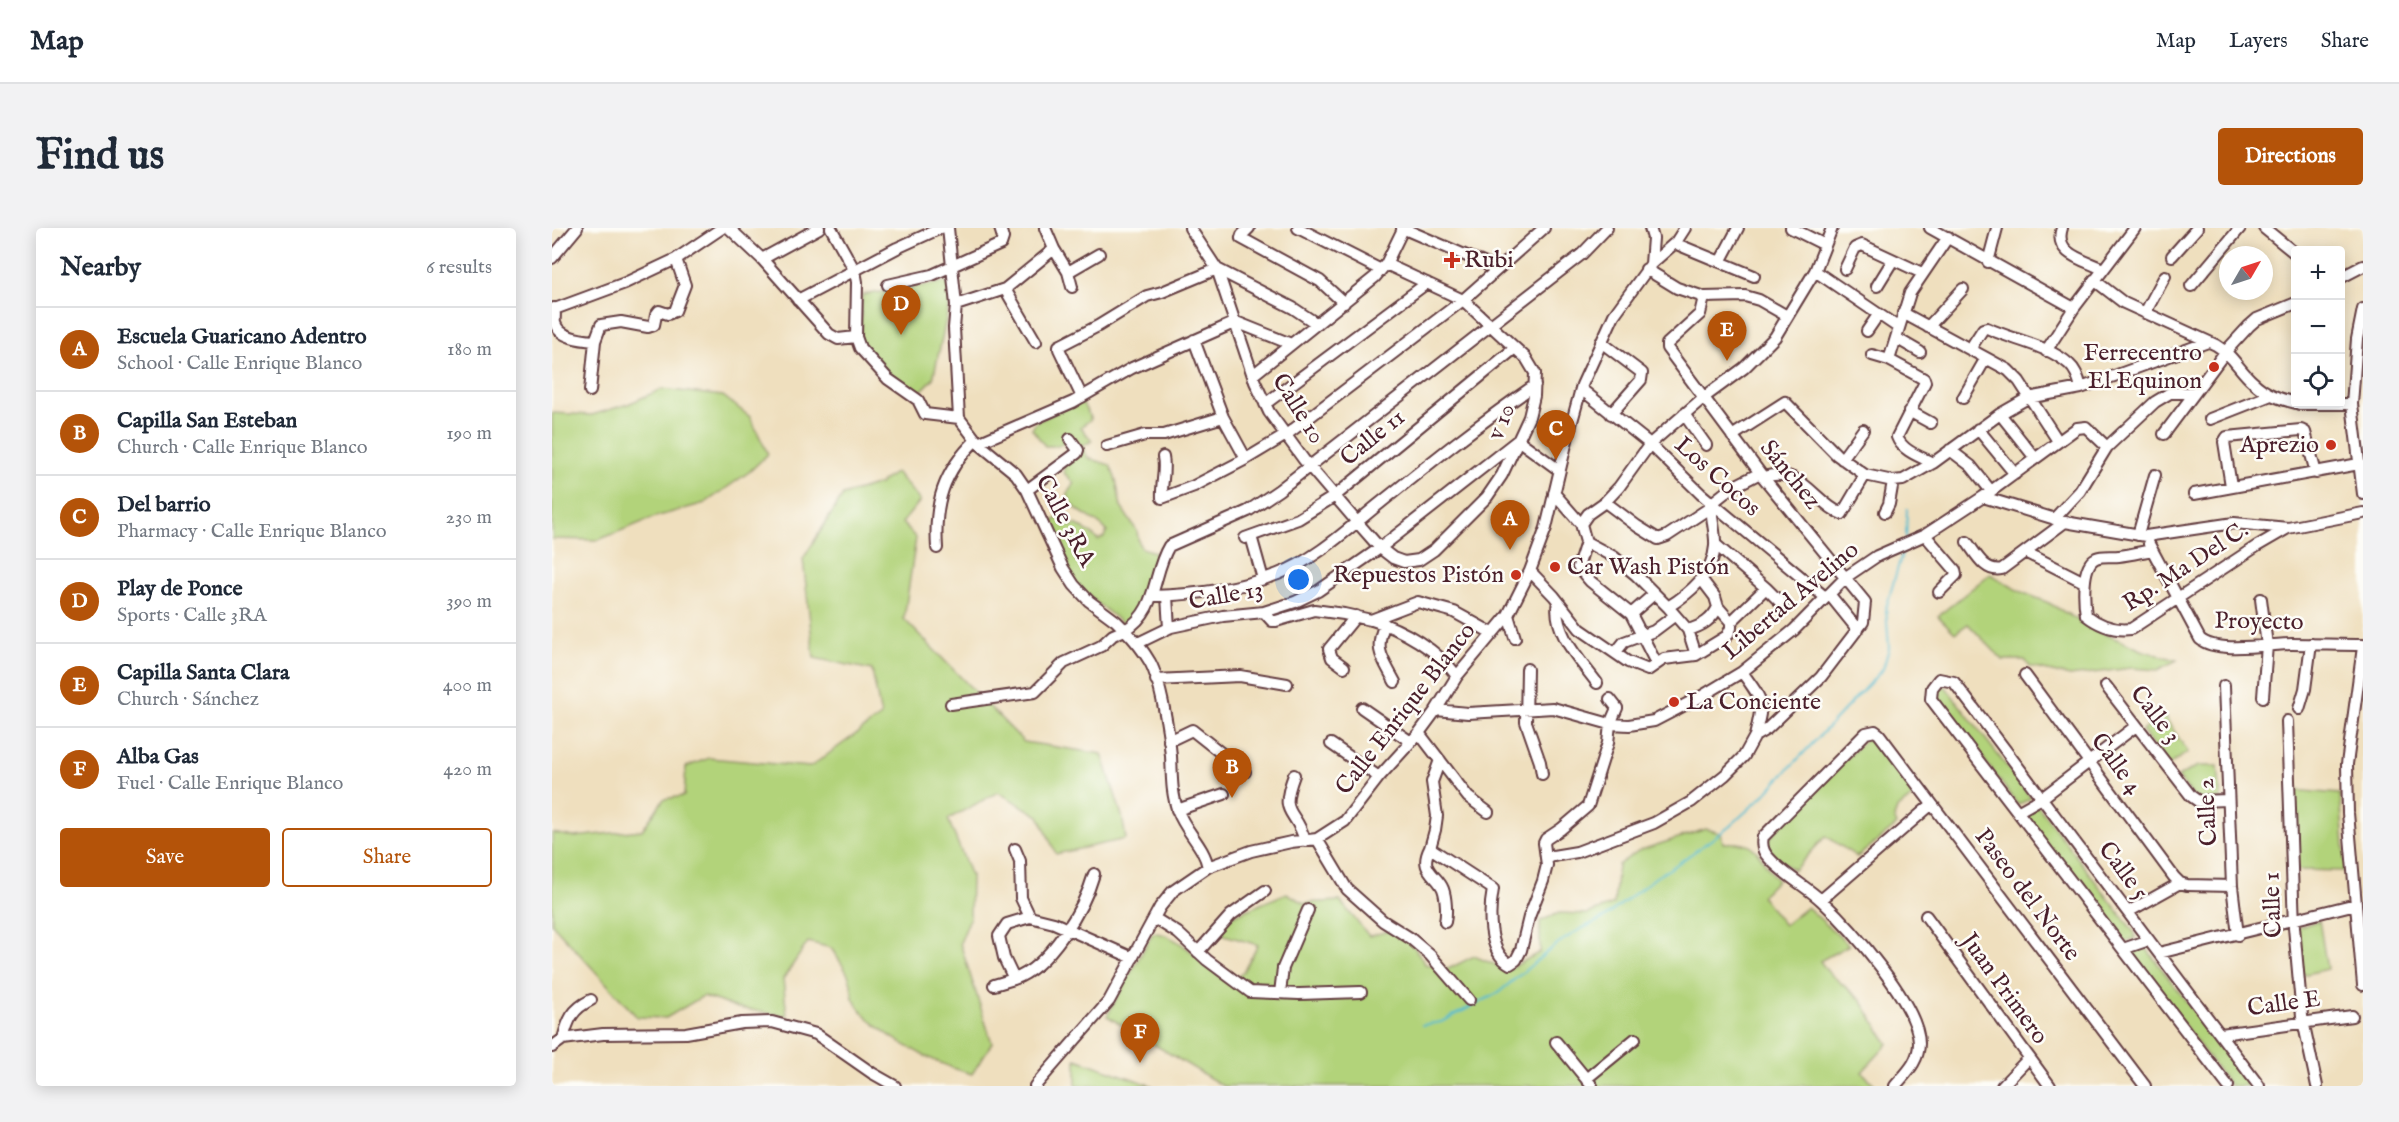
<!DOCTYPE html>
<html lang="en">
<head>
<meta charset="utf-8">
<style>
	:root { --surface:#fff; --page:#f2f2f3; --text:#1f2937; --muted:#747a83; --line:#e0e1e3; --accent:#b45309 }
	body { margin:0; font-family:"IM FELL English",serif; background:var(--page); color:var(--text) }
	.controls { position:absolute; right:18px; top:18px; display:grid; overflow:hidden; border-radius:6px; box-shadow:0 3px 15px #0003 }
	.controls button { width:54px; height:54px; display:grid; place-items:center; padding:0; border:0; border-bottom:2px solid var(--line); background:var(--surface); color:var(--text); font:30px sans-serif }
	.compass { position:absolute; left:1667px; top:18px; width:54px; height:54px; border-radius:50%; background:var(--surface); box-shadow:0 3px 15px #0003; rotate:51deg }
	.you { position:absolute; left:747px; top:352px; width:21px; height:21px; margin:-15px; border:4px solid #fff; border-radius:50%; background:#1a73e8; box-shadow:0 0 0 9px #1a73e833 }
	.badge { display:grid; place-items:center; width:39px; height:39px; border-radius:50%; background:var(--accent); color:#fff; font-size:20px; font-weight:700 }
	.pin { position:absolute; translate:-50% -50px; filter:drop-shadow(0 2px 3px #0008) }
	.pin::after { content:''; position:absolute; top:32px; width:21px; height:18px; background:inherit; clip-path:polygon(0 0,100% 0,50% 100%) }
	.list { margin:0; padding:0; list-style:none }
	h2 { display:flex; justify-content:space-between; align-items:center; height:78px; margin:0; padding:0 24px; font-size:26px }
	h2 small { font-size:20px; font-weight:400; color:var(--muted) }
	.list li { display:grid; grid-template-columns:39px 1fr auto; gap:18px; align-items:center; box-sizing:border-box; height:84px; padding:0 24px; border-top:2px solid var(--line) }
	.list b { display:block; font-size:22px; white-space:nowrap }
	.list p { margin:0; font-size:20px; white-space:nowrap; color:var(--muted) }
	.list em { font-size:20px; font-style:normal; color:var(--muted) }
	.actions { display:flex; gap:12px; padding:18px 24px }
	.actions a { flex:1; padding:14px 0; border:2px solid var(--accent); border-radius:6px; text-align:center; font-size:21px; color:var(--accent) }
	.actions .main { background:var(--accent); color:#fff }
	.icon { flex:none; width:33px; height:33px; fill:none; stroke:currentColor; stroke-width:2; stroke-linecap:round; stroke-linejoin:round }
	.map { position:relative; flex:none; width:1811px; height:858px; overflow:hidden; border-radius:6px }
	header { display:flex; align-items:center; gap:36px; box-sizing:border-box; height:84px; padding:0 30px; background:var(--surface); border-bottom:2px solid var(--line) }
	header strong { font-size:28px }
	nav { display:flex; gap:33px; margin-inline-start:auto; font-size:21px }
	.intro { display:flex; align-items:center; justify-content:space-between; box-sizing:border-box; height:144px; padding:0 36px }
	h1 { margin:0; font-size:42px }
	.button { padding:15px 27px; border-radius:6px; background:var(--accent); color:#fff; font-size:21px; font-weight:700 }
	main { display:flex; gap:36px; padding:0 36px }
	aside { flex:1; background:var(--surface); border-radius:6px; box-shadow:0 3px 15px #0003 }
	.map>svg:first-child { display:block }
	.green { fill:#b2d37a; stroke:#7e7952; stroke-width:1.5 }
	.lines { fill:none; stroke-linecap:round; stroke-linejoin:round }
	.stream { stroke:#53bbd0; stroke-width:2 }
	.minor-casing { stroke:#633c41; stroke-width:14 }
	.minor { stroke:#fff; stroke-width:10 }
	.poi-dot { fill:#c8321e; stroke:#fdfcf7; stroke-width:2 }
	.labels { text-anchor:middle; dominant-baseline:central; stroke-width:5; stroke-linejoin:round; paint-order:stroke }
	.poi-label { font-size:24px; fill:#4a1f2b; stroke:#fdfcf7; text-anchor:start }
	.street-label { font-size:24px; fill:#4a1f2b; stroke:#fdfcf7 }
</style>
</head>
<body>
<header>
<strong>Map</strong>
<nav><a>Map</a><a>Layers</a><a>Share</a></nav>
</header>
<div class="intro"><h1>Find us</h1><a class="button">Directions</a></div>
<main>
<aside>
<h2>Nearby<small>6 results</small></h2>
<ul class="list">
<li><span class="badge">A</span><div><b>Escuela Guaricano Adentro</b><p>School · Calle Enrique Blanco</p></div><em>180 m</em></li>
<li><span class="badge">B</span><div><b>Capilla San Esteban</b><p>Church · Calle Enrique Blanco</p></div><em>190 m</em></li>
<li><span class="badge">C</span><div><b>Del barrio</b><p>Pharmacy · Calle Enrique Blanco</p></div><em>230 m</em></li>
<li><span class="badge">D</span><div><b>Play de Ponce</b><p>Sports · Calle 3RA</p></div><em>390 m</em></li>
<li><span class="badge">E</span><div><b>Capilla Santa Clara</b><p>Church · Sánchez</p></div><em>400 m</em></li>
<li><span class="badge">F</span><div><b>Alba Gas</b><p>Fuel · Calle Enrique Blanco</p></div><em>420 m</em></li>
</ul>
<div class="actions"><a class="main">Save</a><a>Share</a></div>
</aside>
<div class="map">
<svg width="1811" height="858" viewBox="0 0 1811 858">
	<rect width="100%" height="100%" fill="#fdfcf7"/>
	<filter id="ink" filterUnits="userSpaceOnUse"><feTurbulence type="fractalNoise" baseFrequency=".0167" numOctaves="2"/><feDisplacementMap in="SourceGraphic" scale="12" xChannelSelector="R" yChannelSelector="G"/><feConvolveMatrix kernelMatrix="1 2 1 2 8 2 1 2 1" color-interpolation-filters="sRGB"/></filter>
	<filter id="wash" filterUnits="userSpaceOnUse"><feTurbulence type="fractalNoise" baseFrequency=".008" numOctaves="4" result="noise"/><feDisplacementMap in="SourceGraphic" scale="24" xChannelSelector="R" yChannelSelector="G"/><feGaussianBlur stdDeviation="1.35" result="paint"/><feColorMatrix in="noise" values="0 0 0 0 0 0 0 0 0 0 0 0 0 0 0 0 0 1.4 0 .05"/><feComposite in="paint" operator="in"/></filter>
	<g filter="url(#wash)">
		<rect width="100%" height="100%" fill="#efdfbe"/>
		<!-- green -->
		<path class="green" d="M394 54 398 60 399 69 381 151 367 165 338 147 308 113 310 67Z
			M110 161 171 168 198 189 216 226 197 244 153 275 103 289 46 312 0 311V185L40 187 76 176Z
			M529 172 539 191 529 199 540 213 530 218 536 230 558 237 564 252 569 279 585 303 587 316 590 320 602 324 607 330 603 359 575 399 523 357 495 297 509 288 519 298 524 296 539 305 546 312 552 309 555 303C543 288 521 286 515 266L522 255 512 245V236L523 225 514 213 506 218H493L480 201 484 194Z
			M344 244 368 273 350 295 364 310 352 391 472 514 550 526 570 588 574 611 504 626 487 588 446 564 396 591 419 648 418 690 408 715 440 815 420 846C385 837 317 804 301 770 299 764 300 757 298 752 295 741 285 730 279 720L256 714 231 751 235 788 186 780 151 768 114 790 85 789 0 696V605L22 609 90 602 112 571 132 568 134 539 157 530 258 539 329 488 320 442 262 430 251 331 291 267 327 256Z
			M1438 346 1467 363 1497 375 1539 400 1592 423 1625 432 1606 442 1579 440 1518 448 1478 439 1473 432H1451L1416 396 1403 405 1386 388Z
			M1394 452 1392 457 1479 570 1466 577 1383 466Z
			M1612 488 1636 524 1616 538 1590 503Z
			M1314 512 1326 514 1365 565 1345 581 1342 589 1345 597 1305 629 1274 608 1242 642 1219 628 1215 614 1241 580Z
			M1646 538H1666L1669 571 1645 573 1626 549Z
			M1740 562 1788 566 1794 643 1744 642Z
			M1485 577 1582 704 1583 710 1573 714 1569 713 1469 587Z
			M1154 601 1169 605 1171 615C1209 613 1203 625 1225 652L1209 668 1232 697 1255 679 1297 717 1268 733 1276 744 1309 772 1336 816 1310 844 1324 858H671L555 788 601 705C623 703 660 742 677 756L691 744 706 717 662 704 678 689 735 665 752 675 788 673 817 708 837 703 853 705 873 736 896 741 922 728 956 742 988 724V693L1007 685 1035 686 1062 676 1066 637 1086 623Z
			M1767 692 1775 741 1750 747 1746 700Z
			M1594 720 1698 858H1678L1577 724Z
			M524 831 601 858H524Z"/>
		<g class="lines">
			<!-- stream -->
			<path class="stream" d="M1354 311 1355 281
				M870 797 889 794 946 765 1005 716 1027 702 1052 690 1104 649 1121 639 1177 599 1210 569 1331 441 1337 420 1334 380 1351 322"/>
		</g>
	</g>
	<g filter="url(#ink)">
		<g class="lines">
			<defs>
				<path id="minor" d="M177 0 210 31 277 106 286 111 304 109
					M279 0 303 43 305 54 304 109 308 120 336 151 366 172 373 186 407 190
					M396 0 404 77 402 100 407 190 426 215 464 246 475 262 511 340 522 357 537 373 564 393 573 402C606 383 600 346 617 318L696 283 727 262 1030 26 1055 0
					M638 0 665 41 741 80 765 96
					M697 0 690 7 689 10 768 53 792 75
					M746 0 829 42
					M850 0 945 41
					M1133 0 1124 14 1127 17 1202 48
					M1239 0 1273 17
					M1378 0 1522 80
					M1510 0C1501 26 1532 32 1551 41
					M1712 0 1744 26
					M502 21 516 44 520 59
					M1620 28 1645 0
					M0 30 25 0
					M210 31 267 0
					M1168 34 1186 0
					M1436 34 1445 0
					M1099 36 1124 14
					M665 41 703 154 717 184 752 232 805 294 828 320 841 330 852 334 867 332 882 322 935 269 950 247 977 189 982 168 983 145 974 130 911 72 834 36
					M1094 41 1125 60 1152 69 1193 68 1207 72 1235 88
					M1293 41 1303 20 1310 17 1370 45
					M1263 43 1347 100
					M516 44 547 26
					M1788 50 1811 38
					M1542 52 1572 75 1664 117C1681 127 1687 142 1701 154 1713 166 1728 171 1744 175
					M336 57 380 47 449 16 451 10 448 0
					M1325 58 1341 32
					M1639 58 1688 0
					M453 61 484 114
					M246 72 345 20 389 0
					M404 77 453 61 502 21 493 0
					M2 80C4 86 2 90 3 95 7 110 30 112 43 113L49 97 69 94 96 99 102 97 104 87 107 83 116 86 123 83 133 57 124 31
					M1811 81 1805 111 1800 176 1811 266
					M0 82 73 55 124 31 170 0
					M1351 85 1434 130 1411 170
					M1593 85 1613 48
					M1376 99 1411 61
					M1315 103 1326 87
					M1344 110 1368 124
					M642 112 671 189 694 231
					M1049 114 1090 145 1089 152 1059 186
					M1418 121 1431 101 1435 100C1461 112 1495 117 1517 136 1524 142 1527 151 1529 160
					M1494 123 1522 80 1583 0
					M1320 127 1337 132 1358 65 1396 9
					M1434 130 1456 142 1467 153 1506 213
					M1337 132 1372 151 1373 154 1345 209C1350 223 1369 229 1381 235
					M701 147 823 49 834 36 851 1
					M1029 161 1098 216 1149 266 1273 369
					M38 163 43 113
					M530 169 507 121V118L546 98 595 68 610 64 665 41
					M713 176 875 55
					M1747 176H1800
					M1357 183 1379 195
					M1132 186 1154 217
					M1448 186 1483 230
					M1658 191 1719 167
					M1426 201 1463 246
					M1612 206 1674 123 1697 98 1705 91 1744 75
					M1180 208 1233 174 1285 227 1313 247 1341 253 1351 252 1381 235 1448 186 1476 170 1529 160 1656 114
					M426 215 521 174 580 140 684 94 739 116
					M555 218 593 207H612L671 189
					M1398 222 1419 238 1439 263
					M611 229C614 242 609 256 610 270L642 258 694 231 734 207 911 72 992 0
					M1290 231 1311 202
					M1211 249C1250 237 1261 274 1290 286L1313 247
					M1679 258 1672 214 1675 209 1749 202 1753 204 1764 245
					M475 262 525 225 526 222 518 211
					M1002 265 1029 296
					M1642 266 1807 236
					M1431 269 1513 294 1594 308 1682 295 1736 300
					M1053 274 1085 298 1106 311 1115 308 1159 279
					M1333 284 1337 276 1341 253
					M1502 291 1528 263 1555 219 1603 174 1618 165H1642
					M1373 307 1403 342 1404 347 1387 364
					M1586 307 1603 247
					M699 308 711 351
					M693 310 746 291 783 268 963 120
					M1034 314 1062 329 1084 347 1116 379 1136 402 1144 427
					M1415 314C1424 326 1433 345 1450 341L1513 294
					M1163 316 1214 360 1179 394
					M1597 316 1648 411C1665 426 1718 416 1740 416 1764 416 1788 417 1811 417
					M385 320C382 275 391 244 424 212
					M1600 322C1589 324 1578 327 1567 328 1560 329 1551 327 1544 330 1529 337 1532 374 1534 387 1548 398 1562 403 1579 401L1705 318 1736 300 1811 285
					M1473 324 1532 354
					M978 343 1002 368 1028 401 1076 434 1096 442 1112 431 1144 427 1175 408 1179 400V394L1166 379 1163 369 1150 352
					M1214 360 1231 377
					M1277 366 1306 402
					M600 368C642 367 687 361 726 346 763 332 796 301 827 276 878 235 929 194 983 157
					M615 368 617 400
					M1709 371 1715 417 1711 469
					M1006 373C1000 404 1028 432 1045 455
					M1116 379C1138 365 1161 346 1163 318 1164 304 1158 289 1160 275L1179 260 1208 245
					M712 384 720 393H724L762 382 792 386 819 392 866 374 902 384 940 405
					M1079 386 1102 366
					M956 387 963 410
					M820 392C850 401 886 422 905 448
					M833 396C821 422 831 431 843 454
					M1136 402C1150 398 1160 392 1166 379
					M586 415 619 399 671 388 712 384 743 374 766 363 828 320 966 212 1007 242
					M1811 419 1795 536 1796 585 1811 757
					M1064 424 1072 414 1102 403 1122 388
					M1104 435 1079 386 1038 353 1026 339 1034 314 1029 296 1036 286 1053 274 1067 259 1098 216 1151 170 1192 140 1223 109 1263 43 1280 0
					M792 439 780 430 777 421 804 388
					M975 441 974 494 988 534 990 546
					M1190 444C1212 475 1212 471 1203 508
					M1473 447 1622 649 1628 655 1635 657 1680 658
					M604 452 688 448 735 456
					M1554 458 1639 568 1646 573 1676 572
					M1672 458 1680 658 1686 707
					M399 476 483 464 512 435 549 418 561 407 573 402C583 412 591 422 598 434 609 454 617 505 619 528 620 546 619 565 626 583 633 603 652 618 656 639
					M810 480 859 514
					M1747 481 1753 461 1759 416
					M884 482 916 485 1001 480 1058 496 1077 497 1102 493 1150 468 1190 444 1242 402 1294 349 1325 328 1373 307 1431 269 1525 200 1534 199 1555 219
					M1735 493 1742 699 1750 788 1765 858
					M867 505 916 569 936 584
					M617 513 640 502 693 544
					M779 516 827 549
					M888 532 880 554 885 588 883 602 878 620 941 661C937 682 935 724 958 736L964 732 969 722 977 689 991 653 995 637 992 615 994 611 1009 601 1036 578 1056 515 1058 496 1065 480 1058 471
					M742 547C726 590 744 579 753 613
					M625 582 672 566
					M1467 583 1490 570 1584 498
					M765 611 795 661 831 693 858 710 878 727 917 772
					M878 620C866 643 885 646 891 661 894 669 895 685 893 694
					M463 621 468 633 469 670 478 689 455 696 447 708 452 730 462 751C497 739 532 681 542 646
					M995 629 1025 624 1102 595 1139 574 1173 547 1192 528 1203 508 1215 501 1269 449 1311 394 1313 374 1211 249 1115 120V116L1148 86 1152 69
					M1269 672 1380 576
					M1576 684 1628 655
					M1374 688 1498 858
					M478 689 502 695 581 730
					M602 690 626 705 655 732 698 764 747 766 809 764
					M1571 721 1597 712
					M646 724 679 687 713 663
					M1607 725 1804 676
					M442 757 462 751
					M728 765 731 740 756 682
					M1669 806 1800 788
					M11 811C16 792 20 781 39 772
					M1004 814 1040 858
					M0 819 11 811 51 806 134 805 190 795 220 794 264 806 320 845 343 858
					M1034 851 1083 811
					M483 858 557 773 608 679 621 663 656 639 699 623 739 614 765 611 793 593 827 549 867 505 884 482 905 448 956 387 978 343 994 300 1016 208 1030 157 1062 87 1099 36 1101 10 1098 0
					M1343 858C1354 845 1367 834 1367 815 1367 777 1298 699 1270 673 1254 658 1232 647 1217 630 1211 624 1209 617 1211 609L1314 505 1323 503 1327 506 1593 858
					M1450 858 1477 830
					M1676 858 1379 471 1380 460 1387 451 1402 454 1707 858"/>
			</defs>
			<!-- minor casing -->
			<use href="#minor" class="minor-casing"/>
			<!-- minor -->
			<use href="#minor" class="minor"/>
		</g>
	</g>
	<!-- markers -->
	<g class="poi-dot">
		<path d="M897 23h6v6h6v6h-6v6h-6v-6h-6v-6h6z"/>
		<circle cx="1662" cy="139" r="6"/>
		<circle cx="1779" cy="217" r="6"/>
		<circle cx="1003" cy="339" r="6"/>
		<circle cx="964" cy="347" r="6"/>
		<circle cx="1122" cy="474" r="6"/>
	</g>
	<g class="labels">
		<!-- poi labels -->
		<g class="poi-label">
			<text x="912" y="32">Rubi</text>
			<text x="1650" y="125" text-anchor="end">Ferrecentro<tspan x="1650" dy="28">El Equinon</tspan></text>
			<text x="1767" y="217" text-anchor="end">Aprezio</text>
			<text x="1015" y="339">Car Wash Pistón</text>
			<text x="952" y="347" text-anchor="end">Repuestos Pistón</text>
			<text x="1134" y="474">La Conciente</text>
		</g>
		<!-- street labels -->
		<g class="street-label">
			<text transform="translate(746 181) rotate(58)">Calle 10</text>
			<text transform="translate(950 194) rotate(-69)">v 10</text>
			<text transform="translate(821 210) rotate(-39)">Calle 11</text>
			<text transform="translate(1238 247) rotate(51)">Sánchez</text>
			<text transform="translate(1165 249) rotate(42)">Los Cocos</text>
			<text transform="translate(513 293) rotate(62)">Calle 3RA</text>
			<text transform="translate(1634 339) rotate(-33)">Rp. Ma Del C.</text>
			<text transform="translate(674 368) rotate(-10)">Calle 13</text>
			<text transform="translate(1239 373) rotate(-40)">Libertad Avelino</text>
			<text transform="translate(1707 394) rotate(1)">Proyecto</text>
			<text transform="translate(854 481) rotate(-52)">Calle Enrique Blanco</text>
			<text transform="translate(1603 487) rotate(52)">Calle 3</text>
			<text transform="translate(1564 536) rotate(54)">Calle 4</text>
			<text transform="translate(1656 584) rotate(-93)">Calle 2</text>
			<text transform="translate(1571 643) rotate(53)">Calle 5</text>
			<text transform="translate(1475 667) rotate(53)">Paseo del Norte</text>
			<text transform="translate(1721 677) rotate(-92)">Calle 1</text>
			<text transform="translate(1452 761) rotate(54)">Juan Primero</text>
			<text transform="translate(1732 776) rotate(-8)">Calle E</text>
		</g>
	</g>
</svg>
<div class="controls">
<button>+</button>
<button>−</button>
<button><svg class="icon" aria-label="locate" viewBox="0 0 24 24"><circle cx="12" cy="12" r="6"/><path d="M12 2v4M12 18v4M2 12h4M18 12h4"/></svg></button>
</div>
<svg class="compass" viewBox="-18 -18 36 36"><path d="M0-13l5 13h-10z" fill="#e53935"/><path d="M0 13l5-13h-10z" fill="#747a83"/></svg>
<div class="you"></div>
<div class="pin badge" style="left:958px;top:322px">A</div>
<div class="pin badge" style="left:680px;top:570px">B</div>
<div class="pin badge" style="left:1004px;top:232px">C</div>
<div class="pin badge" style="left:349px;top:107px">D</div>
<div class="pin badge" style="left:1175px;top:133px">E</div>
<div class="pin badge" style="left:588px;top:835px">F</div>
</div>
</main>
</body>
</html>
